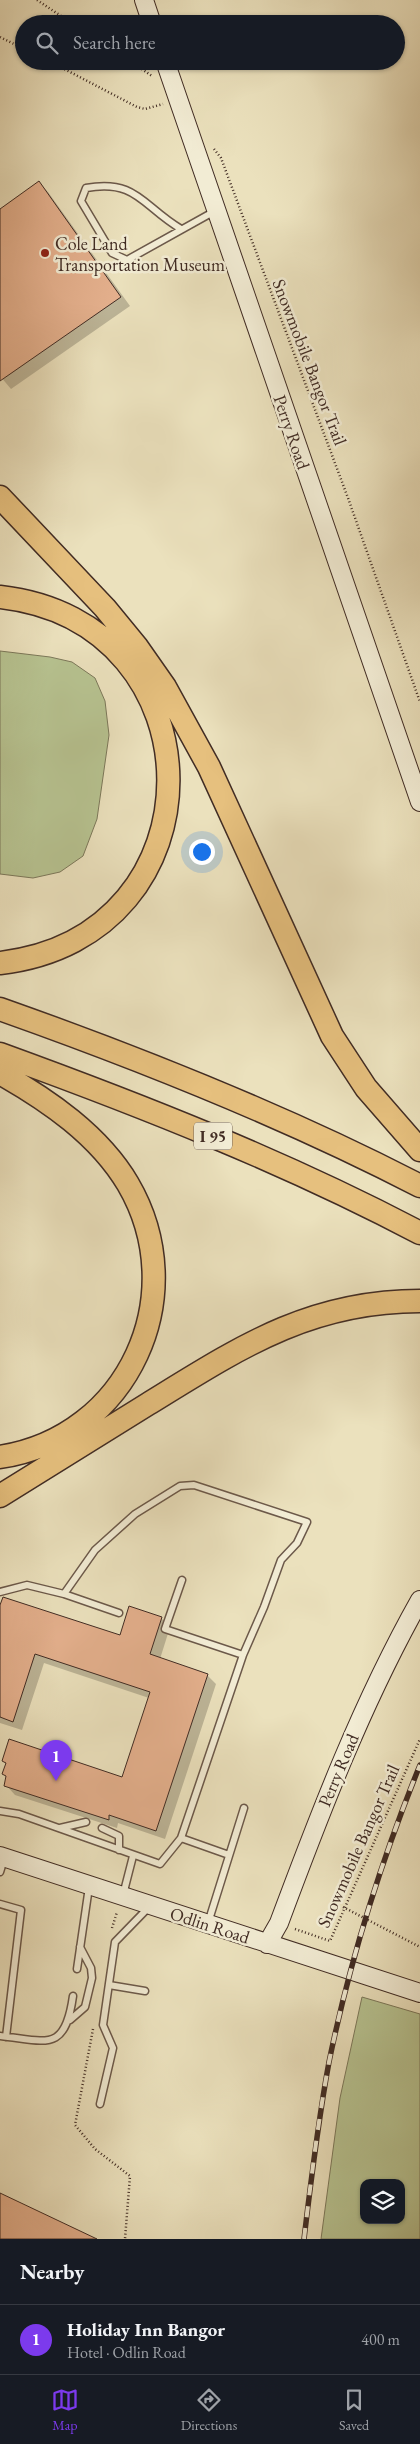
<!DOCTYPE html>
<html lang="en">
<head>
<meta charset="utf-8">
<style>
	:root { --surface:#171b24; --page:#242831; --text:#f1f3f6; --muted:#9ea1a6; --line:#363941; --accent:#7c3aed }
	body { margin:0; font-family:"EB Garamond",serif; background:var(--page); color:var(--text) }
	.controls { position:absolute; right:15px; bottom:15px; display:grid; overflow:hidden; border-radius:10px; box-shadow:0 1px 4px #0004 }
	.controls button { width:45px; height:45px; display:grid; place-items:center; padding:0; border:0; border-bottom:1px solid var(--line); background:var(--surface); color:var(--text); font:25px sans-serif }
	.you { position:absolute; left:201px; top:851px; width:18px; height:18px; margin:-12px; border:4px solid #fff; border-radius:50%; background:#1a73e8; box-shadow:0 0 0 8px #1a73e833 }
	.badge { display:grid; place-items:center; width:32px; height:32px; border-radius:50%; background:var(--accent); color:#fff; font-size:16px; font-weight:700 }
	.pin { position:absolute; translate:-50% -41px; filter:drop-shadow(0 1px 2px #0008) }
	.pin::after { content:''; position:absolute; top:26px; width:18px; height:15px; background:inherit; clip-path:polygon(0 0,100% 0,50% 100%) }
	.list { margin:0; padding:0; list-style:none }
	h2 { display:flex; justify-content:space-between; align-items:center; height:65px; margin:0; padding:0 20px; font-size:21px }
	h2 small { font-size:16px; font-weight:400; color:var(--muted) }
	.list li { display:grid; grid-template-columns:32px 1fr auto; gap:15px; align-items:center; box-sizing:border-box; height:70px; padding:0 20px; border-top:1px solid var(--line) }
	.list b { display:block; font-size:19px; white-space:nowrap }
	.list p { margin:0; font-size:16px; white-space:nowrap; color:var(--muted) }
	.list em { font-size:16px; font-style:normal; color:var(--muted) }
	.icon { flex:none; width:28px; height:28px; fill:none; stroke:currentColor; stroke-width:2; stroke-linecap:round; stroke-linejoin:round }
	.map { position:relative; flex:none; width:420px; height:2239px; overflow:hidden }
	.search { position:absolute; background:var(--surface); box-shadow:0 1px 4px #0004; left:15px; right:15px; top:15px; height:55px; display:flex; align-items:center; gap:12px; box-sizing:border-box; padding:0 18px; border-radius:28px; color:var(--muted); font-size:19px }
	.sheet { height:135px; background:var(--surface) }
	nav { display:flex; justify-content:space-around; align-items:center; box-sizing:border-box; height:70px; border-top:1px solid var(--line); background:var(--surface); font-size:14px; color:var(--muted) }
	nav a { display:grid; justify-items:center; gap:2px }
	nav .on { color:var(--accent) }
	.map>svg:first-child { display:block }
	.green { fill:#b7c391; stroke:#7c785a; fill-rule:evenodd }
	.shadow { fill:#0003 }
	.building { fill:#e3af8c; stroke:#412c24 }
	.lines { fill:none; stroke-linecap:round; stroke-linejoin:round }
	.lane-casing { stroke:#6c594a; stroke-width:9 }
	.secondary-casing { stroke:#412c24; stroke-width:20 }
	.highway-casing { stroke:#412c24; stroke-width:25 }
	.path { stroke:#412c24; stroke-width:2.5; stroke-dasharray:1 2.5; stroke-linecap:butt }
	.lane { stroke:#f2ecd4; stroke-width:6 }
	.secondary { stroke:#f2ecd4; stroke-width:18 }
	.highway { stroke:#e6c07e; stroke-width:22 }
	.rail-casing { stroke:#412c24; stroke-width:5.5 }
	.rail { stroke:#f2ecd4; stroke-width:4; stroke-dasharray:11; stroke-linecap:butt }
	.poi-dot { fill:#8f2418; stroke:#f2ecd4; stroke-width:2 }
	.labels { text-anchor:middle; dominant-baseline:central; stroke-width:5; stroke-linejoin:round; paint-order:stroke }
	.shield { fill:#f2ecd4; stroke:#766659; stroke-width:1 }
	.shield-label { font-size:16px; font-weight:bold; fill:#412c24 }
	.poi-label { font-size:18px; fill:#412c24; stroke:#f2ecd4; text-anchor:start }
	.street-label { font-size:18px; fill:#412c24; stroke:#f2ecd4 }
</style>
</head>
<body>
<div class="map">
<svg width="420" height="2239" viewBox="0 0 420 2239">
	<rect width="100%" height="100%" fill="#ebe1bd"/>
	<filter id="stains"><feTurbulence type="fractalNoise" baseFrequency=".004" numOctaves="4"/><feColorMatrix values="0 0 0 0 .2 0 0 0 0 .09 0 0 0 0 .02 0 0 0 .5 -.17"/></filter>
	<radialGradient id="worn" r=".72"><stop offset=".6" stop-color="#630" stop-opacity="0"/><stop offset="1" stop-color="#630" stop-opacity=".3"/></radialGradient>
	<!-- green -->
	<path class="green" d="M0 651 50 657 72 662 95 678 105 701 109 735 97 819 83 856 60 872 33 878 0 874Z
		M362 1997 420 2014V2239H321L340 2098ZM364 2183H401V2220H364Z"/>
	<!-- shadow -->
	<path class="shadow" d="M39 183 48 192 130 306 11 389 0 376V210Z
		M0 1609 120 1637 161 1618 170 1627 160 1659 207 1675 216 1684 165 1839 118 1823 117 1828 15 1795 6 1785 7 1777 3 1773 7 1765 3 1761 122 1779 149 1698 44 1663 22 1730 0 1723Z"/>
	<!-- building -->
	<path class="building" d="M39 181 121 297 0 381V209Z
		M3 1597 120 1635 129 1606 162 1617 150 1654 208 1674 156 1831 109 1815V1820L4 1786 6 1776 2 1774 6 1763 2 1761 9 1739 122 1777 150 1692 35 1654 13 1722 0 1717V1605Z
		M0 2193 97 2239H0Z"/>
	<g class="lines">
		<defs>
			<path id="lane" d="M181 229C142 206 137 179 86 188L81 201 112 253 127 260 215 211
				M182 1580 165 1629 243 1655
				M0 1592 27 1585 64 1594 95 1550 135 1514 180 1486 194 1485 307 1522 297 1543 281 1560 264 1607 243 1655 181 1838 229 1855
				M64 1594 119 1613
				M0 1811 19 1814 160 1864 181 1838
				M60 1828 86 1822
				M102 1828 119 1836V1850
				M0 1872 4 1859
				M123 1895 133 1856
				M0 1904 21 1910 6 2037
				M208 1923 244 1808
				M77 1969 89 1887
				M109 1985 145 1991
				M70 2020 85 2007 92 1978 91 1968 80 1947
				M0 2036C47 2041 65 2053 73 1996
				M100 2104 113 2048 103 2025 115 1942 149 1907"/>
			<path id="secondary" d="M144 0 152 24
				M165 61 420 802
				M0 1856 420 1993
				M267 1944 279 1923C320 1813 362 1703 420 1600"/>
			<path id="highway" d="M0 497 105 608 137 647 165 687 209 767 332 1036 366 1088 420 1150
				M0 597C223 622 226 937 0 963
				M0 1009C144 1060 285 1116 420 1186
				M0 1054C143 1106 285 1162 420 1233
				M0 1073C48 1100 99 1135 128 1184 193 1295 129 1437 0 1457
				M0 1496C49 1465 99 1435 148 1404 239 1348 309 1301 420 1301"/>
		</defs>
		<!-- lane casing -->
		<use href="#lane" class="lane-casing"/>
		<!-- secondary casing -->
		<use href="#secondary" class="secondary-casing"/>
		<!-- highway casing -->
		<use href="#highway" class="highway-casing"/>
		<!-- path -->
		<path class="path" d="M37 0 73 24
			M0 37 24 49
			M49 61 137 107 145 109 163 104
			M130 61 152 76
			M214 149 221 158 348 498 420 702
			M343 1907 420 1947
			M112 1928 117 1912
			M295 1929 330 1941 420 1739
			M93 2029 75 2125 95 2149 130 2176 125 2239"/>
		<!-- lane -->
		<use href="#lane" class="lane"/>
		<!-- secondary -->
		<use href="#secondary" class="secondary"/>
		<!-- highway -->
		<use href="#highway" class="highway"/>
		<defs>
			<path id="rail" d="M304 2239C311 2180 318 2121 329 2062 350 1960 381 1861 420 1765"/>
		</defs>
		<!-- rail casing -->
		<use href="#rail" class="rail-casing"/>
		<!-- rail -->
		<use href="#rail" class="rail"/>
	</g>
	<!-- markers -->
	<circle class="poi-dot" cx="45" cy="253" r="5"/>
	<g class="labels">
		<!-- shield labels -->
		<rect class="shield" x="194" y="1122.5" width="38" height="27" rx="4"/>
		<g class="shield-label">
			<text x="213" y="1136">I 95</text>
		</g>
		<!-- poi labels -->
		<g class="poi-label">
			<text x="55" y="243">Cole Land<tspan x="55" dy="21">Transportation Museum</tspan></text>
		</g>
		<!-- street labels -->
		<g class="street-label">
			<text transform="translate(310 362) rotate(69)">Snowmobile Bangor Trail</text>
			<text transform="translate(292 432) rotate(71)">Perry Road</text>
			<text transform="translate(338 1770) rotate(-67)">Perry Road</text>
			<text transform="translate(358 1846) rotate(-66)">Snowmobile Bangor Trail</text>
			<text transform="translate(210 1925) rotate(18)">Odlin Road</text>
		</g>
	</g>
	<rect width="100%" height="100%" filter="url(#stains)"/>
	<rect width="100%" height="100%" fill="url(#worn)"/>
</svg>
<div class="controls">
<button><svg class="icon" aria-label="layers" viewBox="0 0 24 24"><path d="M12 4l9 5-9 5-9-5zM3 14l9 5 9-5"/></svg></button>
</div>
<div class="you"></div>
<div class="pin badge" style="left:56px;top:1781px">1</div>
<div class="search"><svg class="icon" aria-label="search" viewBox="0 0 24 24"><circle cx="10" cy="10" r="6"/><path d="M15 15l6 6"/></svg>Search here</div>
</div>
<section class="sheet">
<h2>Nearby<small></small></h2>
<ul class="list">
<li><span class="badge">1</span><div><b>Holiday Inn Bangor</b><p>Hotel · Odlin Road</p></div><em>400 m</em></li>
</ul>
</section>
<nav>
<a class="on"><svg class="icon" aria-label="map" viewBox="0 0 24 24"><path d="M3 6l6-2 6 2 6-2v14l-6 2-6-2-6 2zM9 4v14M15 6v14"/></svg>Map</a>
<a><svg class="icon" aria-label="directions" viewBox="0 0 24 24"><path d="M12 3l9 9-9 9-9-9zM9 14v-3h6M13 9l2 2-2 2"/></svg>Directions</a>
<a><svg class="icon" aria-label="saved" viewBox="0 0 24 24"><path d="M7 4h10v16l-5-4-5 4z"/></svg>Saved</a>
</nav>
</body>
</html>
